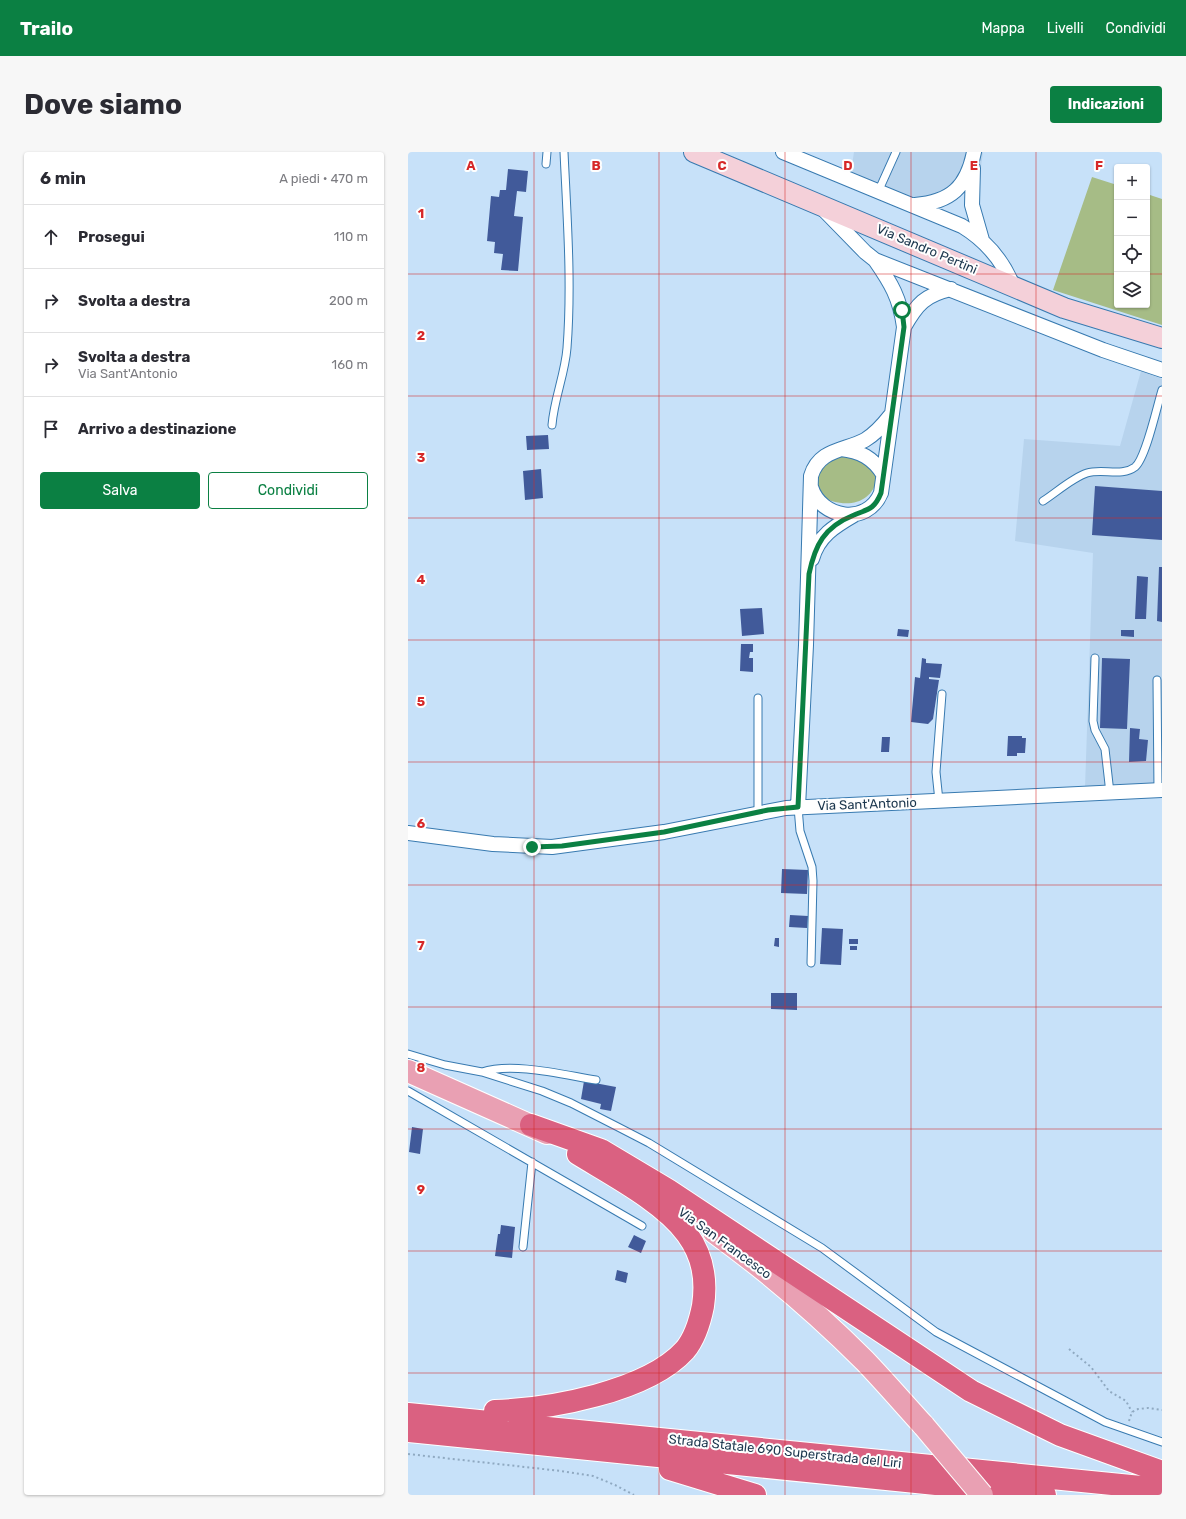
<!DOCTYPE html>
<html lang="it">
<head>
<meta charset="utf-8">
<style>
	:root { --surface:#fff; --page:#f7f7f7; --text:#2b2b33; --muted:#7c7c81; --line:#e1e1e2; --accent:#0b8043 }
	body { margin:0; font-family:Rubik,sans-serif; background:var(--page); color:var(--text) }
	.controls { position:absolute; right:12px; top:12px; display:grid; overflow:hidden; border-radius:4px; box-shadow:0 1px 3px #0004 }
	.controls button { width:36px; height:36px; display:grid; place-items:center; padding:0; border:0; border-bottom:1px solid var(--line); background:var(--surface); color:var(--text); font:20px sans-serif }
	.stop { position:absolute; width:12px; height:12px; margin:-9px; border:3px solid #0b8043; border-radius:50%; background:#fff }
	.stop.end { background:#0b8043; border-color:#fff; box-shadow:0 1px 4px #0008 }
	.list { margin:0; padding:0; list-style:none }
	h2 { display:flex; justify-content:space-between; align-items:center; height:52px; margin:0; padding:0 16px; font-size:17px }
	h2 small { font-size:13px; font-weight:400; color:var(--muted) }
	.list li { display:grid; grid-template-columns:26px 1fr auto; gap:12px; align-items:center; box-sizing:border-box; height:64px; padding:0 16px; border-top:1px solid var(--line) }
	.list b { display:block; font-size:15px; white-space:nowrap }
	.list p { margin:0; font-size:13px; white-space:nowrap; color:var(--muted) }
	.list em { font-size:13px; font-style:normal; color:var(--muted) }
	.actions { display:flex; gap:8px; padding:12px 16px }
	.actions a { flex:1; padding:9px 0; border:1px solid var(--accent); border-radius:4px; text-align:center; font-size:14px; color:var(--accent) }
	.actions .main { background:var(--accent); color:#fff }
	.icon { flex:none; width:22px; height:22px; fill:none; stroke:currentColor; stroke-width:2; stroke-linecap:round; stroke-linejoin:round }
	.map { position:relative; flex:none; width:754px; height:1343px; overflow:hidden; border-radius:4px }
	header { display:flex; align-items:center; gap:24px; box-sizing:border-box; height:56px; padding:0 20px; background:var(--accent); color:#fff }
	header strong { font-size:19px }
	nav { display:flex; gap:22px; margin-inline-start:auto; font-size:14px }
	.intro { display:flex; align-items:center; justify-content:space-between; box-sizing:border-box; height:96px; padding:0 24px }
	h1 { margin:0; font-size:28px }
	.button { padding:10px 18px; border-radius:4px; background:var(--accent); color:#fff; font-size:14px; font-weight:700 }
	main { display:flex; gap:24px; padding:0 24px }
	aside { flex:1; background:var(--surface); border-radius:4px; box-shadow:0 1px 3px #0004 }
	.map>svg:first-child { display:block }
	.built { fill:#b7d3ed }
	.green { fill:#a6bc86 }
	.building { fill:#415a9a }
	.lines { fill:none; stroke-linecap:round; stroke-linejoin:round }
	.lane-casing { stroke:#387ab0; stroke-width:9 }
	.street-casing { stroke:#387ab0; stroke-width:16 }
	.secondary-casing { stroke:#387ab0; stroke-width:22 }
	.primary-casing { stroke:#fff; stroke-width:24 }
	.highway-casing { stroke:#fff; stroke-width:24 }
	.path { stroke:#8fa9c1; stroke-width:2; stroke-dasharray:2 3; stroke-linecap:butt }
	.lane { stroke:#fff; stroke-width:7 }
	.street { stroke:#fff; stroke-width:14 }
	.secondary { stroke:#f4d0d9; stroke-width:20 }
	.primary { stroke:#e9a0b3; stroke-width:22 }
	.highway { stroke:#da6181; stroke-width:22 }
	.primary-bridge-casing { stroke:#fff; stroke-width:24; stroke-linecap:butt }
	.primary-bridge { stroke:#e9a0b3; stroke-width:22 }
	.route { stroke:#0b8043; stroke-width:5 }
	.grid { fill:none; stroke:#d62828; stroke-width:1; stroke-opacity:0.55 }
	.labels { text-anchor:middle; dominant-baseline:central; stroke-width:4; stroke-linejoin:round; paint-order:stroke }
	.street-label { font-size:13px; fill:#1b364d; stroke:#fefefe }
	.grid-label { font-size:13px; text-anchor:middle; font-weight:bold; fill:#d62828; stroke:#fefefe; stroke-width:4; stroke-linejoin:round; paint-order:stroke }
</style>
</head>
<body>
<header>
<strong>Trailo</strong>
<nav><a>Mappa</a><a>Livelli</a><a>Condividi</a></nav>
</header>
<div class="intro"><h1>Dove siamo</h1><a class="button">Indicazioni</a></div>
<main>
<aside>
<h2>6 min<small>A piedi · 470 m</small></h2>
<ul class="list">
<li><svg class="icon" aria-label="ahead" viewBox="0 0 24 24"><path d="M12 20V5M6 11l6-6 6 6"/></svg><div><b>Prosegui</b></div><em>110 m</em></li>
<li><svg class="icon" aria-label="right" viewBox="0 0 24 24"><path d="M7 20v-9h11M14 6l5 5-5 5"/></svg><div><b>Svolta a destra</b></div><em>200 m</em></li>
<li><svg class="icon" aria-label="right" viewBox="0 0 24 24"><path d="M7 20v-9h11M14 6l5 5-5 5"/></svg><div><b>Svolta a destra</b><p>Via Sant'Antonio</p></div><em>160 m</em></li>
<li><svg class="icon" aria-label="arrive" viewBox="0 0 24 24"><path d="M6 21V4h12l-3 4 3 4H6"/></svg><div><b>Arrivo a destinazione</b></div></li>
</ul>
<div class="actions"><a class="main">Salva</a><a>Condividi</a></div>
</aside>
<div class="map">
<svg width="754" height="1343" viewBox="0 0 754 1343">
	<rect width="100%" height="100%" fill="#c7e1f9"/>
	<!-- built -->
	<path class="built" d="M446 0H575L571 30 548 46 506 47 443 20Z
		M733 219 754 227V633L677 636 685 401 607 389 616 287 712 294Z"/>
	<!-- green -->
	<path class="green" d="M684 25 709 33V153H739V42L754 47V173L645 138Z
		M428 303 457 308 469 325C465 354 434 357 413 344L406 322Z"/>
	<!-- building -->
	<path class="building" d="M100 17 120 19 118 40 109 39 106 64 115 65 110 119 93 118 95 102 86 101 87 90 79 89 83 44 91 45 92 38H98Z
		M140 283 141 297 119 298 118 284Z
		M133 317 135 346 117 348 115 319Z
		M687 334 754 339V388L684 383Z
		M751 415H754V470L749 469Z
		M729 424 740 425 738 467H727Z
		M354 456 356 482 334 484 332 457Z
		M490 477 501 478 500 485 489 484Z
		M713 478H726V485L713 484Z
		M333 492H345V500H342L341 506H345V520L332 519Z
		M514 506 518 507V511L534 512 532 526 521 525V527L531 528 525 567 520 572 503 570 507 525 512 526Z
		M694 506 722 507 719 577 692 576Z
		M722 576 732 577 731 587 740 588 738 609 721 610Z
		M600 584H614V586H618L617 601H609V604H599Z
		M474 585H482L481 600H473Z
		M374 717 400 718 399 742 373 741Z
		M382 763 400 764 399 776 381 775Z
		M414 776 435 777 433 813 412 812Z
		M367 786H371V795L366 794Z
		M441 787H450V792H441Z
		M442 794H449V798H442Z
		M363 841H389V858L363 857Z
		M176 929 208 935 203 959 192 957 193 952 173 947Z
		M4 975 15 977 12 1002 1 1000Z
		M93 1073 107 1075 104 1106 87 1104 90 1082H92Z
		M226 1083 238 1089 233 1101 220 1095Z
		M209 1118 220 1121 218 1131 207 1128Z"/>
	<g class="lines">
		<defs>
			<path id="lane" d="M138 12 139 0
				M470 40 488 0
				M144 273C146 247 157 222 159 196 164 131 159 65 156 0
				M635 349C649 340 664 326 679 321 694 316 714 325 727 315 738 306 749 254 754 238
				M687 506 685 569 687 578 697 597 702 641
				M749 528 750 638
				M350 546V660
				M531 649 528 620 534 542
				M390 655 392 679 404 715 405 729 403 811
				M0 902 37 913 74 920 134 939 163 951 210 975 241 991 414 1096 528 1180 697 1270 754 1290
				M74 920C105 910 156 923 188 928
				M0 939 234 1074
				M115 1095 124 1010"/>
			<path id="street" d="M375 0 554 74C577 88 595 109 605 134
				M565 16 564 53 574 88
				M507 53C543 50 559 35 566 0
				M417 59 457 100 467 108 695 198 754 218
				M496 175C509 152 517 143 543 137
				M433 297C452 299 465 306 475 322
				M403 335C413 367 459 374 473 341L496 175C492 146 483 131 467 108
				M404 407C410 384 427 374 446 363
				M390 655 398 493 403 324C411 297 436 299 457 288 467 282 475 273 482 264
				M0 681 85 692 144 695 256 680 378 656 754 638"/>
			<path id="secondary" d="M286 0 656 156 754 186"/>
			<path id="primary" d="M0 919 139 981
				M306 1080C360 1119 410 1162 457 1209 477 1230 496 1252 516 1274"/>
			<path id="highway" d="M123 973 193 998 260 1038 563 1239 652 1283 754 1320
				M87 1259C141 1257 239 1240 277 1198 287 1186 292 1169 295 1154 299 1127 295 1104 279 1082 256 1050 204 1023 170 1002
				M0 1262 754 1337
				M0 1279 637 1343
				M262 1317 347 1343"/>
		</defs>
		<!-- lane casing -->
		<use href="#lane" class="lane-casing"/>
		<!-- street casing -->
		<use href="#street" class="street-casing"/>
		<!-- secondary casing -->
		<use href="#secondary" class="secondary-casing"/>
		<!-- primary casing -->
		<use href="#primary" class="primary-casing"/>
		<!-- highway casing -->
		<use href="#highway" class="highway-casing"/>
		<!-- path -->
		<path class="path" d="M661 1197 683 1215 701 1239 718 1249 724 1260
			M721 1269 724 1260 730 1257 740 1256 754 1258
			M0 1302 153 1319 185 1324 207 1333 226 1343"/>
		<!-- lane -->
		<use href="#lane" class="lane"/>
		<!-- street -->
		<use href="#street" class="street"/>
		<!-- secondary -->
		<use href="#secondary" class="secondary"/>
		<!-- primary -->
		<use href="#primary" class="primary"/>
		<!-- highway -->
		<use href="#highway" class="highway"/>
		<defs>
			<path id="primary-bridge" d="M516 1274 574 1343"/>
		</defs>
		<!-- primary-bridge casing -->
		<use href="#primary-bridge" class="primary-bridge-casing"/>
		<!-- primary-bridge -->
		<use href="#primary-bridge" class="primary-bridge"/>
	</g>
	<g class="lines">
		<!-- route -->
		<path class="route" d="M124 695 154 694 256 680 360 658 390 655 401 422C407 393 416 375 446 363 460 357 466 358 473 341L496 175 494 158"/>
	</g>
	<!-- grid -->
	<path class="grid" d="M126 0V1343M251 0V1343M377 0V1343M503 0V1343M628 0V1343M0 122H709M739 122H754M0 244H754M0 366H754M0 488H754M0 610H754M0 733H754M0 855H754M0 977H754M0 1099H754M0 1221H754"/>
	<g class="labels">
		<!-- street labels -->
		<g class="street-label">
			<text transform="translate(519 97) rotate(23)">Via Sandro Pertini</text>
			<text transform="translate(459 652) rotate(-2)">Via Sant'Antonio</text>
			<text transform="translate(317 1091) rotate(36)">Via San Francesco</text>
			<text transform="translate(377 1299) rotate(6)">Strada Statale 690 Superstrada del Liri</text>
		</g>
	</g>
	<g class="grid-label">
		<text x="63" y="18">A</text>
		<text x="188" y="18">B</text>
		<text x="314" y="18">C</text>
		<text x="440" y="18">D</text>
		<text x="566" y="18">E</text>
		<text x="691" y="18">F</text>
		<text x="13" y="66">1</text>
		<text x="13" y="188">2</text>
		<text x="13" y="310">3</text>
		<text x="13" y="432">4</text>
		<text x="13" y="554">5</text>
		<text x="13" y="676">6</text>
		<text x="13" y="798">7</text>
		<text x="13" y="920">8</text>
		<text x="13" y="1042">9</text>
	</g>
</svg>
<div class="controls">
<button>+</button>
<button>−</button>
<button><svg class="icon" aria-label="locate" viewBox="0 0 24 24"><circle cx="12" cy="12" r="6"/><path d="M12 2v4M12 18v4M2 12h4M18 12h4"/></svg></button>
<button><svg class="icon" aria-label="layers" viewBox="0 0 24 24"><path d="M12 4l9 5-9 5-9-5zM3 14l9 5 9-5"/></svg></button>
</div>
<div class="stop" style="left:494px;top:158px"></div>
<div class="stop end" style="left:124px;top:695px"></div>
</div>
</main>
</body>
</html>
